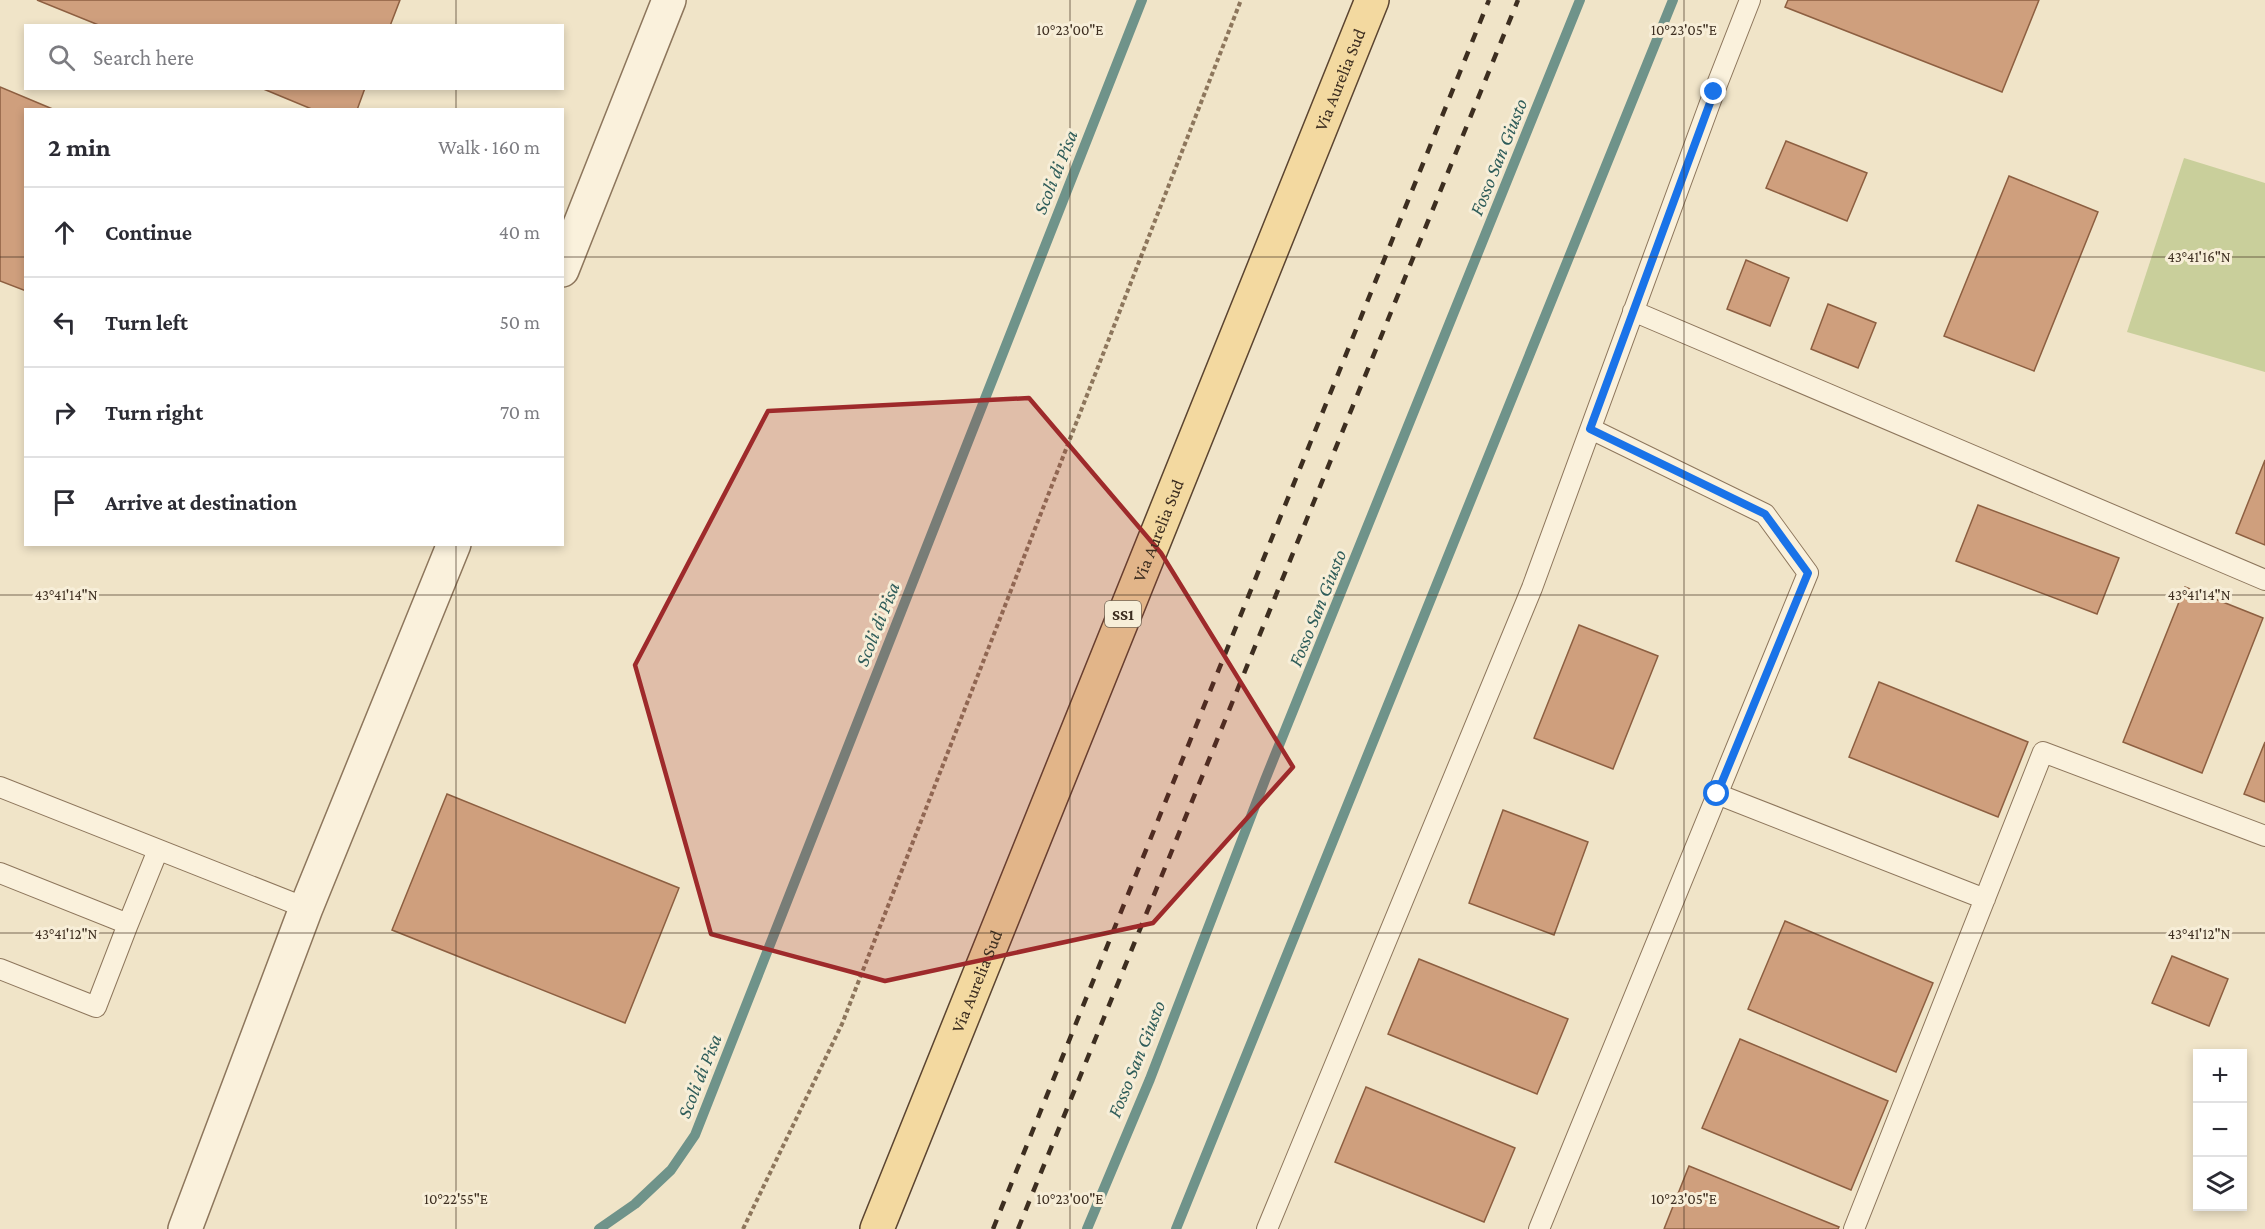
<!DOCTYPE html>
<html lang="en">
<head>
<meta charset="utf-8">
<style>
	:root { --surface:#fff; --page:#f7f7f7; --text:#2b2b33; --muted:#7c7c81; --line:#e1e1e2 }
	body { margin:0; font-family:"Crimson Pro",serif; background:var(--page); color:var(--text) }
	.controls { position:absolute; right:18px; bottom:18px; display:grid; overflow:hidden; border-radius:0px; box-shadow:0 3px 9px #0003 }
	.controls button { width:54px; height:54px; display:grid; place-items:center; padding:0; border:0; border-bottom:2px solid var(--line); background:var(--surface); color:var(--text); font:30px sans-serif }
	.stop { position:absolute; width:18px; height:18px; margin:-14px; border:4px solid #1a73e8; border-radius:50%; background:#fff }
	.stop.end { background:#1a73e8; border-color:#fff; box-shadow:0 2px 6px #0008 }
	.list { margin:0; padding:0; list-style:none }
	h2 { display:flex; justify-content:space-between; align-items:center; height:78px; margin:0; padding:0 24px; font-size:26px }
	h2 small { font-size:20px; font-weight:400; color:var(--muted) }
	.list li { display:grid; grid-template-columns:39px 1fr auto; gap:18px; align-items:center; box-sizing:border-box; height:90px; padding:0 24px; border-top:2px solid var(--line) }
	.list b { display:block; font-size:22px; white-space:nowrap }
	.list em { font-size:20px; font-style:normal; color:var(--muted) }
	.icon { flex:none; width:33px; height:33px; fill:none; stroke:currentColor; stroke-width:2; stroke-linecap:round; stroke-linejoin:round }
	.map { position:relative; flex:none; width:2265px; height:1229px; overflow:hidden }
	.search { position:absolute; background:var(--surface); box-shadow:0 3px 9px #0003; left:24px; top:24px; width:540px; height:66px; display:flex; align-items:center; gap:15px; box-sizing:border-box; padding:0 21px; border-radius:0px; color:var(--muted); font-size:22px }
	.panel { position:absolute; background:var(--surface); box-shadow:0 3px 9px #0003; left:24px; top:108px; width:540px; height:438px; border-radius:0px }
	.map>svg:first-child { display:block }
	.green { fill:#c9cf9b }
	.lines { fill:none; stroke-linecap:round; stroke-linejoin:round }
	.stream { stroke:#6f938a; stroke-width:10 }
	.building { fill:#cf9f7d; stroke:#8d5f41; stroke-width:1.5 }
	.service-casing { stroke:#8d765c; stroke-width:22 }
	.tertiary-casing { stroke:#8d765c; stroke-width:36 }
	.primary-casing { stroke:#5b4430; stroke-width:36 }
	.path { stroke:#8d765c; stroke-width:4; stroke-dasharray:4.5 3; stroke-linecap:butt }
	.service { stroke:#faf1dc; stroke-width:20 }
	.tertiary { stroke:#faf1dc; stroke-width:33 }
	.primary { stroke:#f3d9a0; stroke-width:33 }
	.rail { stroke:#3d2e20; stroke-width:4.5; stroke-dasharray:10 10; stroke-linecap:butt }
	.route { stroke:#1a73e8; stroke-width:8 }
	.marked { fill:#9e2a2b; fill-opacity:0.2; stroke:#9e2a2b; stroke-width:4.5; stroke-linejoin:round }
	.ticks { fill:none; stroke:#3d2e20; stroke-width:1.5; stroke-opacity:0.45 }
	.labels { text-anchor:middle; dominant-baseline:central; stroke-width:6; stroke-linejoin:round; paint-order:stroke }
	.shield { fill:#f7eed8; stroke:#756857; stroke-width:1.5 }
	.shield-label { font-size:16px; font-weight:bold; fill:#3d2e20 }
	.street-label { font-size:18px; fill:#3d2e20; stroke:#f7eed8 }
	.water-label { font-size:20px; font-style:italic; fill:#2f5d5a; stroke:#f7eed8 }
	.ticks-label { font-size:15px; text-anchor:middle; fill:#3d2e20; stroke:#f7eed8; stroke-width:6; stroke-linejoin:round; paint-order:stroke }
</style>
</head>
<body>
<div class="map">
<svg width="2265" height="1229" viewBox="0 0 2265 1229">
	<rect width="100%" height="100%" fill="#f0e4c8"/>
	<!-- green -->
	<path class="green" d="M2184 158 2265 183V372L2127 332Z"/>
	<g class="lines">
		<!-- stream -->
		<path class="stream" d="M599 1229 635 1204 671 1170 695 1135 1142 0
			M1087 1229 1150 1079 1265 780 1580 0
			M1176 1229 1673 0"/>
	</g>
	<!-- building -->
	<path class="building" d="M37 0H400L390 26H101Z
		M1788 0H2039L2002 92 1785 7Z
		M0 87 55 110H26V291L0 281Z
		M261 88H365L357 110H314Z
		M1786 141 1867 173 1847 221 1766 188Z
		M2009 176 2098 212 2034 371 1944 336Z
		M1746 260 1789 278 1770 326 1727 309Z
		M1828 304 1876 323 1858 368 1811 349Z
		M2265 460V545L2236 533Z
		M1978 505 2119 558 2097 614 1956 561Z
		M2185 587 2263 618 2202 773 2123 742Z
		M1579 625 1658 656 1613 769 1534 738Z
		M1879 682 2028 742 1998 817 1849 757Z
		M2265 742V802L2244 794Z
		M447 794 679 888 625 1023 392 930Z
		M1503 810 1588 842 1554 935 1469 903Z
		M1785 921 1933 983 1896 1072 1748 1009Z
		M2172 956 2228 979 2209 1026 2152 1003Z
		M1419 959 1568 1019 1537 1094 1388 1034Z
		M1740 1039 1888 1101 1851 1190 1702 1128Z
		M1366 1087 1515 1148 1484 1222 1335 1162Z
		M1689 1166 1839 1227 1838 1229H1664Z"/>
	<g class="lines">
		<defs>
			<path id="service" d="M1633 311 2265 580
				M0 787 306 908
				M1717 794 1985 899
				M0 873 128 924 96 1007 0 969
				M128 924 158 850
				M1267 1229 1532 588 1714 92 1750 0
				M1539 1229 1808 573 1765 514 1591 429
				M1854 1229 2043 752 2265 836"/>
			<path id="tertiary" d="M562 270 669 0
				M185 1229 306 908 454 544"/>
			<g id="primary">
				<path id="s1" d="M877 1229 1372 0"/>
			</g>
		</defs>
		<!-- service casing -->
		<use href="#service" class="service-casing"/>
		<!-- tertiary casing -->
		<use href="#tertiary" class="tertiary-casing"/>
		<!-- primary casing -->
		<use href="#primary" class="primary-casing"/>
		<!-- path -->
		<path class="path" d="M743 1229 842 1024 1241 0"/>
		<!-- service -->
		<use href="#service" class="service"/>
		<!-- tertiary -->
		<use href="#tertiary" class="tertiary"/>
		<!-- primary -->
		<use href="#primary" class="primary"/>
		<!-- rail -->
		<path class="rail" d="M993 1229 1489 0
			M1018 1229 1518 0"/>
	</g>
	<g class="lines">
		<!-- route -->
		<path class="route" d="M1714 92 1590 429 1765 514 1808 573 1717 794"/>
	</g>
	<!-- marked area -->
	<path class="marked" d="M1029 398 1161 553 1293 767 1153 923 885 981 711 934 635 665 768 411Z"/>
	<!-- ticks -->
	<path class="ticks" d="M456 0V26M1070 0V1229M1684 0V1229M456 88V110M0 257H26M562 257H2265M456 544V1229M0 595H2265M0 933H2265"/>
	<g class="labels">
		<!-- shield labels -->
		<rect class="shield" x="1105" y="601" width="36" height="26" rx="4.5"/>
		<g class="shield-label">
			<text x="1123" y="614">SS1</text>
		</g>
		<!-- street labels -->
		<g class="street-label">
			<text stroke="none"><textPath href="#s1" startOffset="1239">Via Aurelia Sud</textPath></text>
			<text stroke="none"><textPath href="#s1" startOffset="753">Via Aurelia Sud</textPath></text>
			<text stroke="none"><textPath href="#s1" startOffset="267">Via Aurelia Sud</textPath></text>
		</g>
		<!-- water labels -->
		<g class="water-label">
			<text transform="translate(1498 157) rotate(-68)">Fosso San Giusto</text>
			<text transform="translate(1055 172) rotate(-68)">Scoli di Pisa</text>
			<text transform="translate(1317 608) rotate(-68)">Fosso San Giusto</text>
			<text transform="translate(877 624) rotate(-68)">Scoli di Pisa</text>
			<text transform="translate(1136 1059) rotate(-68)">Fosso San Giusto</text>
			<text transform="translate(699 1076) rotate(-68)">Scoli di Pisa</text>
		</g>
	</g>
	<g class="ticks-label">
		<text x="1070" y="35">10°23'00"E</text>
		<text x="1684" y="35">10°23'05"E</text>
		<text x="2199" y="262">43°41'16"N</text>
		<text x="66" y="600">43°41'14"N</text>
		<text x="2199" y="600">43°41'14"N</text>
		<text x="66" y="939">43°41'12"N</text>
		<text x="2199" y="939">43°41'12"N</text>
		<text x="456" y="1204">10°22'55"E</text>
		<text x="1070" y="1204">10°23'00"E</text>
		<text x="1684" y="1204">10°23'05"E</text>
	</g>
</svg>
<div class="controls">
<button>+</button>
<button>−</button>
<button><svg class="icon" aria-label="layers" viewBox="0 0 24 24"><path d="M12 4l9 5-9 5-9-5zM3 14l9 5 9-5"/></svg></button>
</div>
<div class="stop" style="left:1717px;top:794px"></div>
<div class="stop end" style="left:1714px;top:92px"></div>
<div class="search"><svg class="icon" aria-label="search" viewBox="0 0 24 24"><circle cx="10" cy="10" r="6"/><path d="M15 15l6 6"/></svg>Search here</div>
<section class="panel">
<h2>2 min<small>Walk · 160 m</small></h2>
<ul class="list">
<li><svg class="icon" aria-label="ahead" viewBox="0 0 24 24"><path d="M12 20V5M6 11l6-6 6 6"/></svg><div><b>Continue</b></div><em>40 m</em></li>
<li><svg class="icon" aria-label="left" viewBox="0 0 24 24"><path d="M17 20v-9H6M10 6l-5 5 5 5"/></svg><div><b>Turn left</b></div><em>50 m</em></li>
<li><svg class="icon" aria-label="right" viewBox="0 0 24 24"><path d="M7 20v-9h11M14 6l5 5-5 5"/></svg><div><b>Turn right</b></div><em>70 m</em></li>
<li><svg class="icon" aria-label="arrive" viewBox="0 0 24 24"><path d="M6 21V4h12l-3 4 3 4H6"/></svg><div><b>Arrive at destination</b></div></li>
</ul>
</section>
</div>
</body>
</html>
